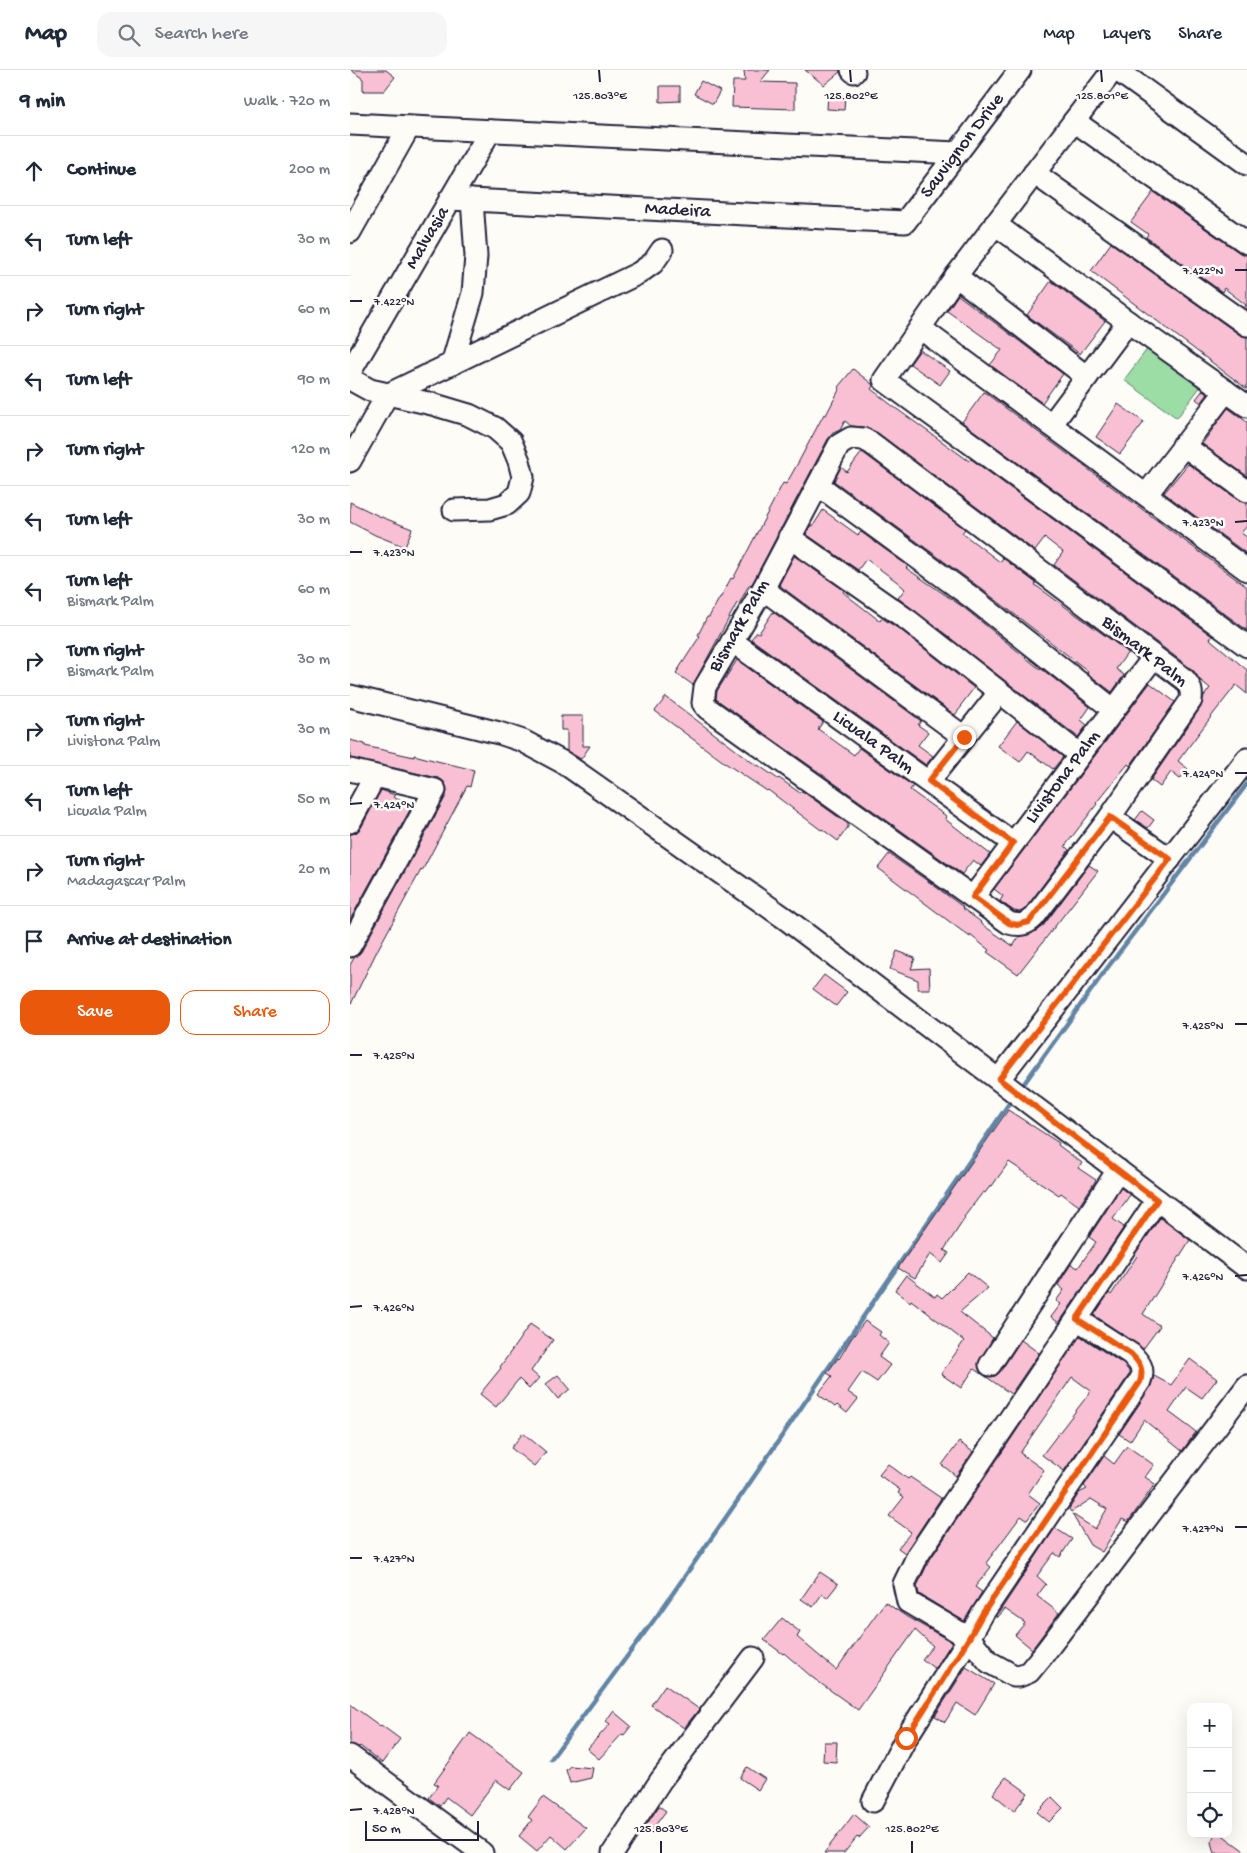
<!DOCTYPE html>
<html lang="en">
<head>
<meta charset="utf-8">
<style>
	:root { --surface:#fff; --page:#f6f6f7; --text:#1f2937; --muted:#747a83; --line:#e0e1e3; --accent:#ea580c }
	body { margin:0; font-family:"Gochi Hand",sans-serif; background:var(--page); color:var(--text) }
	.controls { position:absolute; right:15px; bottom:15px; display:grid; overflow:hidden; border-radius:10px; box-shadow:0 5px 20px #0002 }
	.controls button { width:45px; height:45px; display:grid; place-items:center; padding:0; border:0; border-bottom:1px solid var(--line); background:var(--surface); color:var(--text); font:25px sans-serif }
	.scale { position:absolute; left:15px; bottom:12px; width:114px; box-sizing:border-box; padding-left:5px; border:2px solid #22223b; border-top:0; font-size:14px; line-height:18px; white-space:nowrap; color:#22223b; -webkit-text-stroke:4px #fdfcf7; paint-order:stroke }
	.stop { position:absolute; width:15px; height:15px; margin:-11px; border:4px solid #ea580c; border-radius:50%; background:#fff }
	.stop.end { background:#ea580c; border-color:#fff; box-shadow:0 1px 5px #0008 }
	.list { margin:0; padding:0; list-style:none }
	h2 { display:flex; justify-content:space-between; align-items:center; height:65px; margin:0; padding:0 20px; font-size:21px }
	h2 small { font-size:16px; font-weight:400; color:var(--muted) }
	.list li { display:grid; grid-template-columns:32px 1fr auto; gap:15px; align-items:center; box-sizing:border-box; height:70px; padding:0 20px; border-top:1px solid var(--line) }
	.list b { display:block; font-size:19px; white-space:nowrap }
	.list p { margin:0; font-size:16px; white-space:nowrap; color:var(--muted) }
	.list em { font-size:16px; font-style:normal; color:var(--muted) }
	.actions { display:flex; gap:10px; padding:15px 20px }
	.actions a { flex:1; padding:11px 0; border:1px solid var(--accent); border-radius:15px; text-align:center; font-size:18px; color:var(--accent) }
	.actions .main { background:var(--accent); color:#fff }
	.icon { flex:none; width:28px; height:28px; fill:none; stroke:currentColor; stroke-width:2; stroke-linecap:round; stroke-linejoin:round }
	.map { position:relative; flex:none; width:897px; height:1783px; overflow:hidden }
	header { display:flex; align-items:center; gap:30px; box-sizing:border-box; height:70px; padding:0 25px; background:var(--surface); border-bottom:1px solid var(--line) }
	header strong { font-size:24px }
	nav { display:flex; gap:28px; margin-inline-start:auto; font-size:18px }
	.search { width:350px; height:45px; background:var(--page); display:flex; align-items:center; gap:12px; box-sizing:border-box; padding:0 18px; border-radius:15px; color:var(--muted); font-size:19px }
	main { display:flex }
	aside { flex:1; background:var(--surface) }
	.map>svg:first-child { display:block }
	.green { fill:#9cdca5; stroke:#5f7f70 }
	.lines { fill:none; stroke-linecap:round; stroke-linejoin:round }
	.stream { stroke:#6285a5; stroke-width:4.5 }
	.building { fill:#f9c0d4; stroke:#22223b }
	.minor-casing { stroke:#22223b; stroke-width:25 }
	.minor { stroke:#fdfcf7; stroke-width:21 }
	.route { stroke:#ea580c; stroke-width:6 }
	.ticks { fill:none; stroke:#22223b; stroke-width:2 }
	.labels { text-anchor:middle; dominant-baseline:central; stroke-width:5; stroke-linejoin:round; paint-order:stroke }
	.street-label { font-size:19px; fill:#22223b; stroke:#fdfcf7 }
	.ticks-label { font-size:12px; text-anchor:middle; fill:#22223b; stroke:#fdfcf7; stroke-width:5; stroke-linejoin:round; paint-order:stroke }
</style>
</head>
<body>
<header>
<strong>Map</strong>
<div class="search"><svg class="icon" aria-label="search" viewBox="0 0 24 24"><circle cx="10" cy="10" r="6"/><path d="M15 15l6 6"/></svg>Search here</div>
<nav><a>Map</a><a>Layers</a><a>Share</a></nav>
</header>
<main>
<aside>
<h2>9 min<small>Walk · 720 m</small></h2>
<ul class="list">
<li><svg class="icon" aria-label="ahead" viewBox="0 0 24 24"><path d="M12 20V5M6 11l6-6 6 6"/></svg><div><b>Continue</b></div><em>200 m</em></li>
<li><svg class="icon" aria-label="left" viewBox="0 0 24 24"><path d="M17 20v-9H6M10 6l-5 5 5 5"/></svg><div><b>Turn left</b></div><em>30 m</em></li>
<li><svg class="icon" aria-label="right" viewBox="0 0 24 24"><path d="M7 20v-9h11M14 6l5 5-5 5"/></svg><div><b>Turn right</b></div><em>60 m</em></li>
<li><svg class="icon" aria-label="left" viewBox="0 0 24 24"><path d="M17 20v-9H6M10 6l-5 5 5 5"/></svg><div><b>Turn left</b></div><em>90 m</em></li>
<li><svg class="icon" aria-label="right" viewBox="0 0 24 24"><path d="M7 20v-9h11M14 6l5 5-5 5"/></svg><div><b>Turn right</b></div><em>120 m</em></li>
<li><svg class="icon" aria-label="left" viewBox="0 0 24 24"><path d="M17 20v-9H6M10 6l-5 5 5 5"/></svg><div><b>Turn left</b></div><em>30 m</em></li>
<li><svg class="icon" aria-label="left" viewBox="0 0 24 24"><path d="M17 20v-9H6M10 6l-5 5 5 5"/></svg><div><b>Turn left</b><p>Bismark Palm</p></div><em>60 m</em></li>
<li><svg class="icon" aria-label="right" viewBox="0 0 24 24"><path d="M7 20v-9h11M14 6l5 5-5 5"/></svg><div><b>Turn right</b><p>Bismark Palm</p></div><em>30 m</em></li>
<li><svg class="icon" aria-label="right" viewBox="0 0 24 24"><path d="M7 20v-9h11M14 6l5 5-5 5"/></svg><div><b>Turn right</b><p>Livistona Palm</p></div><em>30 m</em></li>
<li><svg class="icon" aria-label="left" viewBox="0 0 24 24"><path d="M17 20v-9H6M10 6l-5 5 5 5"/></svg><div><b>Turn left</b><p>Licuala Palm</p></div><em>50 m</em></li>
<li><svg class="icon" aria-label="right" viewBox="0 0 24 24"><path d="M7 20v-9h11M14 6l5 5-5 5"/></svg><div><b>Turn right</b><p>Madagascar Palm</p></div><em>20 m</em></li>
<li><svg class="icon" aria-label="arrive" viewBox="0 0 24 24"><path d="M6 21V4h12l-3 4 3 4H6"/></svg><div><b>Arrive at destination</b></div></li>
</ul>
<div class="actions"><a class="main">Save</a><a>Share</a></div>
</aside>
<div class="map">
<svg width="897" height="1783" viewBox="0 0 897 1783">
	<rect width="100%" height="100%" fill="#fdfcf7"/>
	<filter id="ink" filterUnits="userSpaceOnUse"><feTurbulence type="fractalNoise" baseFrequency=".02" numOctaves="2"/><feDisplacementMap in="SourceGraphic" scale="10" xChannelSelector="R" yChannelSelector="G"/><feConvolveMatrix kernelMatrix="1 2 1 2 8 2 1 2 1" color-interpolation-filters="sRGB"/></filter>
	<g filter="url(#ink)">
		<!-- green -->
		<path class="green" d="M798 278 851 316 827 348 774 310Z"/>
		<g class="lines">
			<!-- stream -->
			<path class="stream" d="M673 1015 755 901 897 714
				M201 1689 307 1546 388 1430 662 1029"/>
		</g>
		<!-- building -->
		<path class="building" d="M1 0H36L45 7 34 21H13V9Z
			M394 0H420L410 12 445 13V39L382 37 383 11H395Z
			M455 0H490V2L474 15Z
			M351 11 370 21 363 34 344 24Z
			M310 16H330V31L310 32Z
			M478 24 495 26 494 40 477 39Z
			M803 122 890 183 897 185V240L894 238 896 235 874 218 872 222 796 167 798 164 781 152Z
			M761 173 890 265 897 267V319L741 201Z
			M701 211 755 251 730 284 677 245Z
			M608 225 713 304 692 333 640 295 652 280 597 241Z
			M570 280 600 301 590 315 560 294Z
			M503 299 522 314 523 316 521 319 544 337 619 391 621 389 862 566 860 569 897 600V624L886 615 864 643 828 691 838 699 830 709 821 702 810 717 801 710 851 637 854 626 860 618 850 610 843 600 704 495 713 482 695 468 685 481 528 363 514 357 501 356 495 351 490 360 483 363 478 369 402 514 399 515 389 534 387 533 343 615 326 603 350 566 348 565 357 547H359L370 527H371L381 508 383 509 433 413 436 414 448 393 474 344 476 345 490 318 488 317Z
			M853 320 858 324 851 333 846 329Z
			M634 322 897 517V560L612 352Z
			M768 334 794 352 770 384 746 367Z
			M878 338 897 352V406L852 374Z
			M512 382 615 459 612 463 650 492 653 488 686 513 685 515 703 528 778 582 766 599 774 605 762 622 737 603 738 601 629 517 484 411 491 397 497 402Z
			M838 394 890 431 897 433V456L891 463 897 467V484L814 423Z
			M0 432 29 446 62 459 55 477 25 465 0 452Z
			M473 440 508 465 511 462 558 496 556 498 613 537 686 596 693 600 740 637 731 650 737 655 728 667 548 528 555 519 546 511 516 489 508 500 456 464 461 455 463 456Z
			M444 486 494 520 493 522 499 527 530 551 532 548 552 561 624 618 611 635 612 636 605 645 429 515Z
			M423 542 571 651 568 655 578 662 568 675 583 686 576 695 401 569 407 562 409 563Z
			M387 590 473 652 468 659 504 685 509 678 563 716 560 720 596 746 595 749 640 784 631 796 623 790 612 804 366 629 367 621Z
			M800 613 825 632 780 696 778 694 746 733 747 734 715 776 719 780 675 839 670 842 664 841 650 831 653 826 644 819Z
			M316 627 407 696 408 695 428 709 429 708 450 723 452 721 498 754V757L488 771 472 759 471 760 418 720 417 721 375 693 305 641Z
			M211 646H233V676H240L231 689 217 681V660H211Z
			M667 651 713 687 703 699 678 681 670 692 648 676Z
			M0 670 15 674V676L64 687V685L83 690 124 700 120 717 117 716 72 801 71 800 27 881 0 936V895L4 888 11 882 96 726 97 720 93 711 88 708 0 688Z
			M31 720 45 725 43 727 62 736 0 850V764L6 763 11 758Z
			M792 741 804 750 798 758 785 750Z
			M539 784 582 814 613 837 612 838 631 852 630 853 663 876 669 867 681 864 693 856 739 795 748 801 668 904 637 882 639 880 620 865V867L528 798Z
			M547 881 565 888 561 899 579 898 580 919H568V910L540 899Z
			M474 905 497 922 486 936 463 919Z
			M658 1040 709 1073 708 1075 732 1093 728 1098 746 1110 729 1136 711 1123 709 1125 659 1092 642 1116 641 1115 635 1123 633 1122 614 1147 615 1148 594 1180 599 1183 592 1193 580 1184 565 1208 548 1198Z
			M771 1118 780 1125 763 1149 774 1157 709 1253 701 1247 711 1234 706 1231 714 1220 708 1215 721 1194 728 1198 746 1172 739 1167Z
			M810 1148 840 1170 793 1244 810 1256 793 1279 744 1245 759 1223 761 1225 787 1186 785 1184Z
			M618 1202 638 1218 610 1242 643 1268 628 1294 631 1304 624 1299 611 1318 591 1304 614 1271 561 1230 560 1232 545 1220 556 1205 585 1227 587 1224 592 1228Z
			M515 1251 531 1262 529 1265 539 1273 529 1287 540 1295 527 1312 512 1302 498 1322 508 1329 497 1343 487 1335 485 1337 468 1324 482 1306 477 1303 488 1288 489 1289 501 1269Z
			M180 1254 203 1270 181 1301 189 1308 179 1319 169 1309 146 1337 130 1324 151 1298 150 1297Z
			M730 1266 773 1294 779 1301V1305L714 1401 692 1385 741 1321 722 1307 670 1383 694 1400 678 1424 690 1433 677 1450 671 1446 636 1493 641 1497 625 1517 632 1522 614 1551 569 1524 567 1516 579 1491Z
			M671 1270 689 1283 661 1324 635 1306H645L650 1302Z
			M840 1289 867 1309 852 1328 836 1317 819 1342 846 1362 832 1381 794 1350 780 1371 769 1364 800 1318 804 1306 821 1315Z
			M208 1305 220 1319 208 1329 196 1314Z
			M173 1363 196 1382 184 1396 161 1378Z
			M609 1372 623 1382 606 1406 592 1395Z
			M777 1376 804 1395 795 1407 805 1414 778 1452 772 1449 752 1482 740 1475 722 1444 745 1459 757 1439 741 1429 721 1442 719 1439 729 1423 737 1419 734 1416 754 1386 764 1394Z
			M538 1394 558 1409 560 1407 591 1428 555 1483 548 1478 561 1462 539 1446 554 1427 548 1423 550 1420 529 1405Z
			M705 1458 722 1469 710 1487 704 1483 687 1506 696 1514 687 1526 709 1543 682 1579 665 1565 675 1553 655 1539 647 1548 646 1547Z
			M470 1502 488 1514 477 1528 472 1524 463 1537 451 1529Z
			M535 1532 557 1547 602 1572 585 1599 572 1589 583 1576 565 1560 508 1640 463 1608 434 1583 433 1584 414 1570 432 1548 450 1562 447 1567 486 1600Z
			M616 1597 644 1614 625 1645 607 1633 595 1652 585 1646Z
			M315 1615 349 1639 334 1658 301 1635Z
			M0 1634 30 1656 31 1655 50 1669 32 1693 10 1676 9 1677 0 1674Z
			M263 1641 281 1656 274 1665 272 1664 249 1689 237 1679 260 1654 256 1651Z
			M120 1663 174 1702 160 1720 146 1710 120 1745 96 1727 90 1736 79 1728 88 1715 84 1713Z
			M474 1672H487L486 1692 473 1691Z
			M220 1696 243 1698 241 1708 220 1713 216 1700Z
			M397 1697 415 1709 408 1720 390 1708Z
			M656 1707 678 1723 664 1741 643 1724Z
			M193 1727 236 1758 217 1779 201 1765 187 1781 169 1766 182 1750 178 1747Z
			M702 1727 713 1738 699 1752 687 1742Z
			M309 1736 316 1741 301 1761 295 1757Z
			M504 1744 519 1757 509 1768 507 1767 494 1783H474Z
			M865 1764H871L897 1783H864L861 1772Z"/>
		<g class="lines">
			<defs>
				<g id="minor">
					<path d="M502 0 504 2"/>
					<path d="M763 0 606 206 534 310 897 576"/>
					<path d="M767 0 897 94"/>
					<path d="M724 51 897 173"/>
					<path d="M0 54 607 83"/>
					<path d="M684 103 897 255"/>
					<path id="s1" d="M100 129 555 152 670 0"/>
					<path d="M645 154 778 252 897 336"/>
					<path d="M0 162 59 57"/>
					<path d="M606 206 737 307"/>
					<path d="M570 258 897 500"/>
					<path d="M102 294 123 223 126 186 122 130"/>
					<path id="s2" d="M0 302 140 61"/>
					<path d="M0 309 20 320 82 334 119 345 145 358 161 372 169 391 173 407 169 423 157 434 140 439 104 440"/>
					<path d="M701 355 778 252"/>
					<path d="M501 368 513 369 521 373 835 610C841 617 842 622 841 630L760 747 684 847C676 855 670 856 659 853L357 638 353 633 355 617 413 519 489 375Z"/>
					<path d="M833 375 897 421"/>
					<path d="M0 391 37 325 289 203 303 193 312 180"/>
					<path d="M468 415 621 527 764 640"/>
					<path d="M796 425 876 321"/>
					<path d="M439 467 559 551 730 685"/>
					<path d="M413 519 614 667"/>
					<path id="s3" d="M382 571 663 773"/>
					<path d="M0 626 149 663 173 671 214 693 436 849 897 1198"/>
					<path d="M0 700 85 720 0 876"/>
					<path d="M579 711 649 623"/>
					<path d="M760 747 820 789"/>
					<path d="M0 752 25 706"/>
					<path id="s4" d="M623 827 803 588"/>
					<path d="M649 1009 897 689"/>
					<path d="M807 1130 568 1485 554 1514 558 1532 619 1568 639 1592 664 1606H669L679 1602 693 1585 897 1316"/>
					<path d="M640 1295 768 1100"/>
					<path d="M0 1686 132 1783"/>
					<path d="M523 1731 556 1668 619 1568 633 1543 790 1311C795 1299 790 1293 781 1284L727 1249"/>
					<path d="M263 1783 311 1710 403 1588"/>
				</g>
			</defs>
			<!-- minor casing -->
			<use href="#minor" class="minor-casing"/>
			<!-- minor -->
			<use href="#minor" class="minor"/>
		</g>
	</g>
	<g class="lines" filter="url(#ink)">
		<!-- route -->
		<path class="route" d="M556 1668 619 1568 633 1543 790 1312C794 1299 790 1293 781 1284L727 1249 807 1130 649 1009 820 789 760 747 679 852 667 855 659 853 623 827 663 773 579 711 614 667"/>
	</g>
	<!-- ticks -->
	<path class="ticks" d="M249 0 250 12M500 0 501 12M751 0 752 12M885 200H897M0 231H12M885 452 897 451M0 482H12M885 703H897M0 734 12 733M885 954H897M0 985H12M885 1206 897 1205M0 1237 12 1236M885 1457H897M0 1488H12M0 1740 12 1739M311 1771V1783M562 1771V1783"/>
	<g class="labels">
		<!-- street labels -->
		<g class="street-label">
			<text stroke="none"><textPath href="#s1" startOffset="551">Sauvignon Drive</textPath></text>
			<text stroke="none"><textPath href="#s1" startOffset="228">Madeira</textPath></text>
			<text stroke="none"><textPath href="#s2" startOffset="155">Malvasia</textPath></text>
			<text transform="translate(390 556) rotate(-60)">Bismark Palm</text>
			<text transform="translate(794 582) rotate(38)">Bismark Palm</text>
			<text stroke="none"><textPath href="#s3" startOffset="174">Licuala Palm</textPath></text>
			<text stroke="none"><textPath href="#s4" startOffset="150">Livistona Palm</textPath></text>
		</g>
	</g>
	<g class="ticks-label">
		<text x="250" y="29">125.803°E</text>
		<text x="501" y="29">125.802°E</text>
		<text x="752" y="29">125.801°E</text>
		<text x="853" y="204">7.422°N</text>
		<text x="44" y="235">7.422°N</text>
		<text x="853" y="456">7.423°N</text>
		<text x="44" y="486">7.423°N</text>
		<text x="853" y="707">7.424°N</text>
		<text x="44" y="738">7.424°N</text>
		<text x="853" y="959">7.425°N</text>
		<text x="44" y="989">7.425°N</text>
		<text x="853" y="1210">7.426°N</text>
		<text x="44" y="1241">7.426°N</text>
		<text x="853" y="1462">7.427°N</text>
		<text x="44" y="1492">7.427°N</text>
		<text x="44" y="1744">7.428°N</text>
		<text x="311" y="1762">125.803°E</text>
		<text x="562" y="1762">125.802°E</text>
	</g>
</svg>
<div class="controls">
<button>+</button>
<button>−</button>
<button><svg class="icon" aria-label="locate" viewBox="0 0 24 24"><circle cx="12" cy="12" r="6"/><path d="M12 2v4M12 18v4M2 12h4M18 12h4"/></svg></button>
</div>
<div class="scale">50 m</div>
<div class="stop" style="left:556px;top:1668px"></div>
<div class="stop end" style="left:614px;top:667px"></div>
</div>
</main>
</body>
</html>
